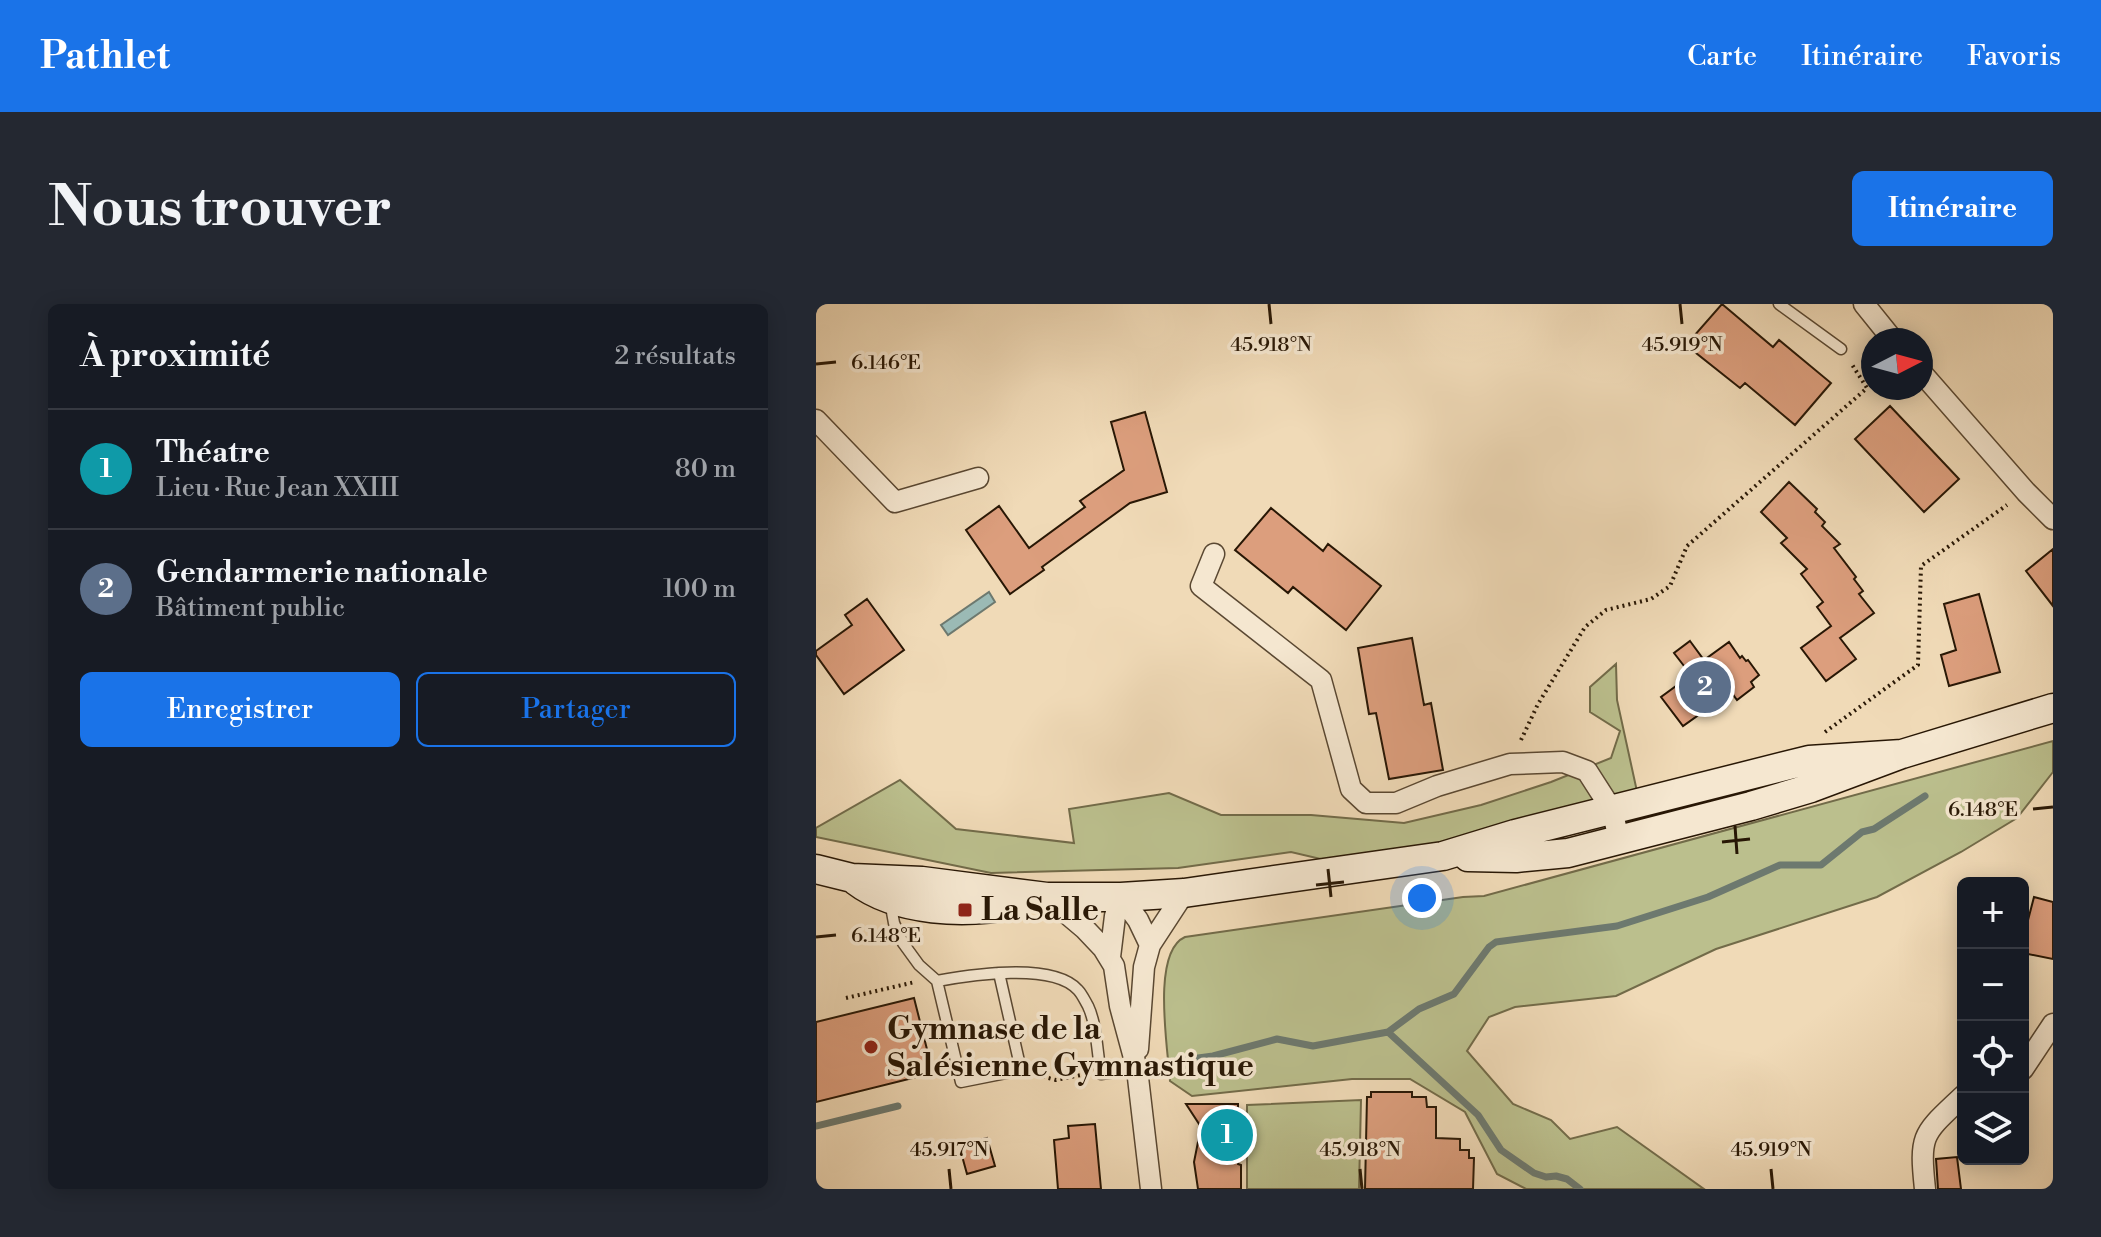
<!DOCTYPE html>
<html lang="fr">
<head>
<meta charset="utf-8">
<style>
	:root { --surface:#171b24; --page:#242831; --text:#f1f3f6; --muted:#9ea1a6; --line:#363941; --accent:#1a73e8 }
	body { margin:0; font-family:"Libre Bodoni",serif; background:var(--page); color:var(--text) }
	.controls { position:absolute; right:24px; bottom:24px; display:grid; overflow:hidden; border-radius:12px; box-shadow:0 4px 20px #0003 }
	.controls button { width:72px; height:72px; display:grid; place-items:center; padding:0; border:0; border-bottom:2px solid var(--line); background:var(--surface); color:var(--text); font:40px sans-serif }
	.compass { position:absolute; left:1045px; top:24px; width:72px; height:72px; border-radius:50%; background:var(--surface); box-shadow:0 4px 20px #0003; rotate:84deg }
	.you { position:absolute; left:606px; top:594px; width:28px; height:28px; margin:-20px; border:6px solid #fff; border-radius:50%; background:#1a73e8; box-shadow:0 0 0 12px #1a73e833 }
	.badge { display:grid; place-items:center; width:52px; height:52px; border-radius:50%; background:var(--accent); color:#fff; font-size:26px; font-weight:700 }
	.pin { position:absolute; translate:-50% -50%; border:4px solid #fff; box-shadow:0 2px 8px #0006 }
	.list { margin:0; padding:0; list-style:none }
	h2 { display:flex; justify-content:space-between; align-items:center; height:104px; margin:0; padding:0 32px; font-size:34px }
	h2 small { font-size:26px; font-weight:400; color:var(--muted) }
	.list li { display:grid; grid-template-columns:52px 1fr auto; gap:24px; align-items:center; box-sizing:border-box; height:120px; padding:0 32px; border-top:2px solid var(--line) }
	.list b { display:block; font-size:30px; white-space:nowrap }
	.list p { margin:0; font-size:26px; white-space:nowrap; color:var(--muted) }
	.list em { font-size:26px; font-style:normal; color:var(--muted) }
	.actions { display:flex; gap:16px; padding:24px 32px }
	.actions a { flex:1; padding:18px 0; border:2px solid var(--accent); border-radius:12px; text-align:center; font-size:28px; color:var(--accent) }
	.actions .main { background:var(--accent); color:#fff }
	.icon { flex:none; width:44px; height:44px; fill:none; stroke:currentColor; stroke-width:2; stroke-linecap:round; stroke-linejoin:round }
	.map { position:relative; flex:none; width:1237px; height:885px; overflow:hidden; border-radius:12px }
	header { display:flex; align-items:center; gap:48px; box-sizing:border-box; height:112px; padding:0 40px; background:var(--accent); color:#fff }
	header strong { font-size:38px }
	nav { display:flex; gap:44px; margin-inline-start:auto; font-size:28px }
	.intro { display:flex; align-items:center; justify-content:space-between; box-sizing:border-box; height:192px; padding:0 48px }
	h1 { margin:0; font-size:56px }
	.button { padding:20px 36px; border-radius:12px; background:var(--accent); color:#fff; font-size:28px; font-weight:700 }
	main { display:flex; gap:48px; padding:0 48px }
	aside { flex:1; background:var(--surface); border-radius:12px; box-shadow:0 4px 20px #0003 }
	.map>svg:first-child { display:block }
	.green { fill:#bbbf8d; stroke:#726b49; stroke-width:2 }
	.water { fill:#9bbab5; stroke:#6d796f; stroke-width:2 }
	.lines { fill:none; stroke-linecap:round; stroke-linejoin:round }
	.stream { stroke:#6d796f; stroke-width:7 }
	.building { fill:#dc9e7d; stroke:#281705; stroke-width:2 }
	.lane-casing { stroke:#5a4832; stroke-width:13 }
	.street-casing { stroke:#5a4832; stroke-width:23 }
	.secondary-casing { stroke:#281705; stroke-width:31 }
	.path { stroke:#281705; stroke-width:4; stroke-dasharray:2 4; stroke-linecap:butt }
	.lane { stroke:#f5e7d0; stroke-width:10 }
	.street { stroke:#f5e7d0; stroke-width:20 }
	.secondary { stroke:#f5e7d0; stroke-width:28 }
	.ticks { fill:none; stroke:#281705; stroke-width:3 }
	.poi-dot { fill:#8f2418; stroke:#f5e7d0; stroke-width:3 }
	.labels { text-anchor:middle; dominant-baseline:central; stroke-width:7; stroke-linejoin:round; paint-order:stroke }
	.poi-label { font-size:32px; font-weight:bold; fill:#281705; stroke:#f5e7d0; text-anchor:start }
	.ticks-label { font-size:20px; text-anchor:middle; fill:#281705; stroke:#f5e7d0; stroke-width:7; stroke-linejoin:round; paint-order:stroke }
</style>
</head>
<body>
<header>
<strong>Pathlet</strong>
<nav><a>Carte</a><a>Itinéraire</a><a>Favoris</a></nav>
</header>
<div class="intro"><h1>Nous trouver</h1><a class="button">Itinéraire</a></div>
<main>
<aside>
<h2>À proximité<small>2 résultats</small></h2>
<ul class="list">
<li><span class="badge" style="background:#0f9aa8">1</span><div><b>Théatre</b><p>Lieu · Rue Jean XXIII</p></div><em>80 m</em></li>
<li><span class="badge" style="background:#5c6f8a">2</span><div><b>Gendarmerie nationale</b><p>Bâtiment public</p></div><em>100 m</em></li>
</ul>
<div class="actions"><a class="main">Enregistrer</a><a>Partager</a></div>
</aside>
<div class="map">
<svg width="1237" height="885" viewBox="0 0 1237 885">
	<rect width="100%" height="100%" fill="#f0dab7"/>
	<filter id="stains"><feTurbulence type="fractalNoise" baseFrequency=".0025" numOctaves="4"/><feColorMatrix values="0 0 0 0 .2 0 0 0 0 .09 0 0 0 0 .02 0 0 0 .5 -.17"/></filter>
	<radialGradient id="worn" r=".72"><stop offset=".6" stop-color="#630" stop-opacity="0"/><stop offset="1" stop-color="#630" stop-opacity=".3"/></radialGradient>
	<!-- green -->
	<path class="green" d="M800 360 801 396 822 492 747 517 526 560 475 548 362 564 175 569 0 533V524L84 476 140 525 258 539 253 505 353 489 405 511H495L588 519 665 501 735 478 795 454 804 427 774 408V383Z
		M1237 437V468L1201 514 1145 548 1061 593 900 645 800 692 699 703 673 713 651 747 697 800 735 816 754 835 801 823 888 885H710L681 870 649 808 594 775H536L376 792 354 777C352 745 335 648 369 633L647 593 668 592Z
		M545 796 543 885H431V801Z"/>
	<!-- water -->
	<path class="water" d="M173 288 179 298 132 331 125 321Z"/>
	<g class="lines">
		<!-- stream -->
		<path class="stream" d="M572 728 662 811 685 846 718 869 730 873 740 872 751 875 764 885
			M360 757 397 752 461 735 497 742 572 728 603 705 638 690 673 643 680 638 801 622 892 593 964 561H1005L1046 528 1058 525 1109 492
			M0 822 82 802"/>
	</g>
	<!-- building -->
	<path class="building" d="M906 0 957 43 963 36 1015 79 979 121 929 79 924 84 870 41Z
		M1074 102 1143 175 1108 208 1039 135Z
		M329 108 351 188 314 199 226 263 228 266 194 290 150 226 183 202 213 244 269 203 264 197 308 166 295 118Z
		M973 178 1001 205 999 208 1009 218 1006 222 1024 240 1018 244 1040 273 1038 275 1047 287 1043 290 1058 309 1024 334 1040 355 1010 377 985 344 1015 322 1001 303 1007 298 985 270 991 265 965 239 971 234 945 208Z
		M455 204 507 247 512 240 565 282 530 326 477 283 472 289 419 246Z
		M1237 245V302L1210 267Z
		M1163 290 1184 368 1133 382 1125 351 1140 346 1128 300Z
		M51 295 88 346 28 390 0 351V347L36 321 29 311Z
		M596 334 608 401 615 399 627 466 573 475 560 409 553 410 542 344Z
		M874 337 888 356 913 338 924 354 926 352 930 357 932 356 943 371 935 378 938 383 921 396 915 388 867 422 845 393 875 371 858 349Z
		M1218 593 1237 598V655L1207 649V620H1211Z
		M98 694 117 769 0 798V718Z
		M555 788H596V793H610L611 803H620V834L644 835V846H653V854H658L657 885H549L551 793H555Z
		M370 800H422V860L425 861V885H382L378 858 385 823Z
		M279 820 285 885H242L238 836 253 834 252 822Z
		M171 834 179 862 151 870 143 841Z
		M1141 853 1145 885H1122L1120 855Z"/>
	<g class="lines">
		<defs>
			<path id="lane" d="M963 0 1025 45
				M74 597 78 619 87 639 103 661 121 677 145 778 205 766 183 669
				M121 677C154 671 237 658 262 686 266 690 269 697 272 702 281 721 281 749 285 770L321 765"/>
			<path id="street" d="M1048 0 1077 36
				M1105 68 1210 188 1237 215
				M0 116 79 198 162 174
				M398 250 385 282 505 376 535 485 550 499H580L621 482 694 460 747 458 771 467 796 506 803 535
				M231 593 269 625 287 644 298 662 304 702 321 765 335 885
				M305 593 322 616 334 641
				M294 653 299 612 305 593
				M322 745 328 663 334 641 368 589
				M1207 765 1237 720
				M1109 885C1103 829 1107 830 1147 792"/>
			<path id="secondary" d="M652 553 700 554 752 549 935 502 995 484 1086 450 1237 404
				M0 565 36 574 106 577 231 593H305L368 589 627 552 699 530 993 456 1086 450
				M40 577C81 608 150 611 200 600"/>
		</defs>
		<!-- lane casing -->
		<use href="#lane" class="lane-casing"/>
		<!-- street casing -->
		<use href="#street" class="street-casing"/>
		<!-- secondary casing -->
		<use href="#secondary" class="secondary-casing"/>
		<!-- path -->
		<path class="path" d="M1009 428 1102 361 1105 262 1191 201
			M705 436 722 400 769 323 790 306 835 295 854 282 871 242 1051 84 1035 59
			M30 694 99 678
			M221 771 240 776 270 770"/>
		<!-- lane -->
		<use href="#lane" class="lane"/>
		<!-- street -->
		<use href="#street" class="street"/>
		<!-- secondary -->
		<use href="#secondary" class="secondary"/>
	</g>
	<!-- ticks -->
	<path class="ticks" d="M453 0 455 20M864 0 866 20M0 60 20 58M1217 505 1237 503M919 522 921 550M906 538 934 535M512 565 515 593M500 581 528 578M0 633 20 631M133 865 135 885M544 865 546 885M955 865 957 885"/>
	<!-- markers -->
	<g class="poi-dot">
		<rect x="141" y="598" width="16" height="16" rx="4"/>
		<circle cx="55" cy="743" r="8"/>
	</g>
	<g class="labels">
		<!-- poi labels -->
		<g class="poi-label">
			<text x="165" y="606">La Salle</text>
			<text x="71" y="725">Gymnase de la<tspan x="71" dy="37">Salésienne Gymnastique</tspan></text>
		</g>
	</g>
	<g class="ticks-label">
		<text x="455" y="47">45.918°N</text>
		<text x="866" y="47">45.919°N</text>
		<text x="70" y="65">6.146°E</text>
		<text x="1167" y="512">6.148°E</text>
		<text x="70" y="638">6.148°E</text>
		<text x="133" y="852">45.917°N</text>
		<text x="544" y="852">45.918°N</text>
		<text x="955" y="852">45.919°N</text>
	</g>
	<rect width="100%" height="100%" filter="url(#stains)"/>
	<rect width="100%" height="100%" fill="url(#worn)"/>
</svg>
<div class="controls">
<button>+</button>
<button>−</button>
<button><svg class="icon" aria-label="locate" viewBox="0 0 24 24"><circle cx="12" cy="12" r="6"/><path d="M12 2v4M12 18v4M2 12h4M18 12h4"/></svg></button>
<button><svg class="icon" aria-label="layers" viewBox="0 0 24 24"><path d="M12 4l9 5-9 5-9-5zM3 14l9 5 9-5"/></svg></button>
</div>
<svg class="compass" viewBox="-18 -18 36 36"><path d="M0-13l5 13h-10z" fill="#e53935"/><path d="M0 13l5-13h-10z" fill="#9ea1a6"/></svg>
<div class="you"></div>
<div class="pin badge" style="left:411px;top:831px;background:#0f9aa8">1</div>
<div class="pin badge" style="left:889px;top:383px;background:#5c6f8a">2</div>
</div>
</main>
</body>
</html>
